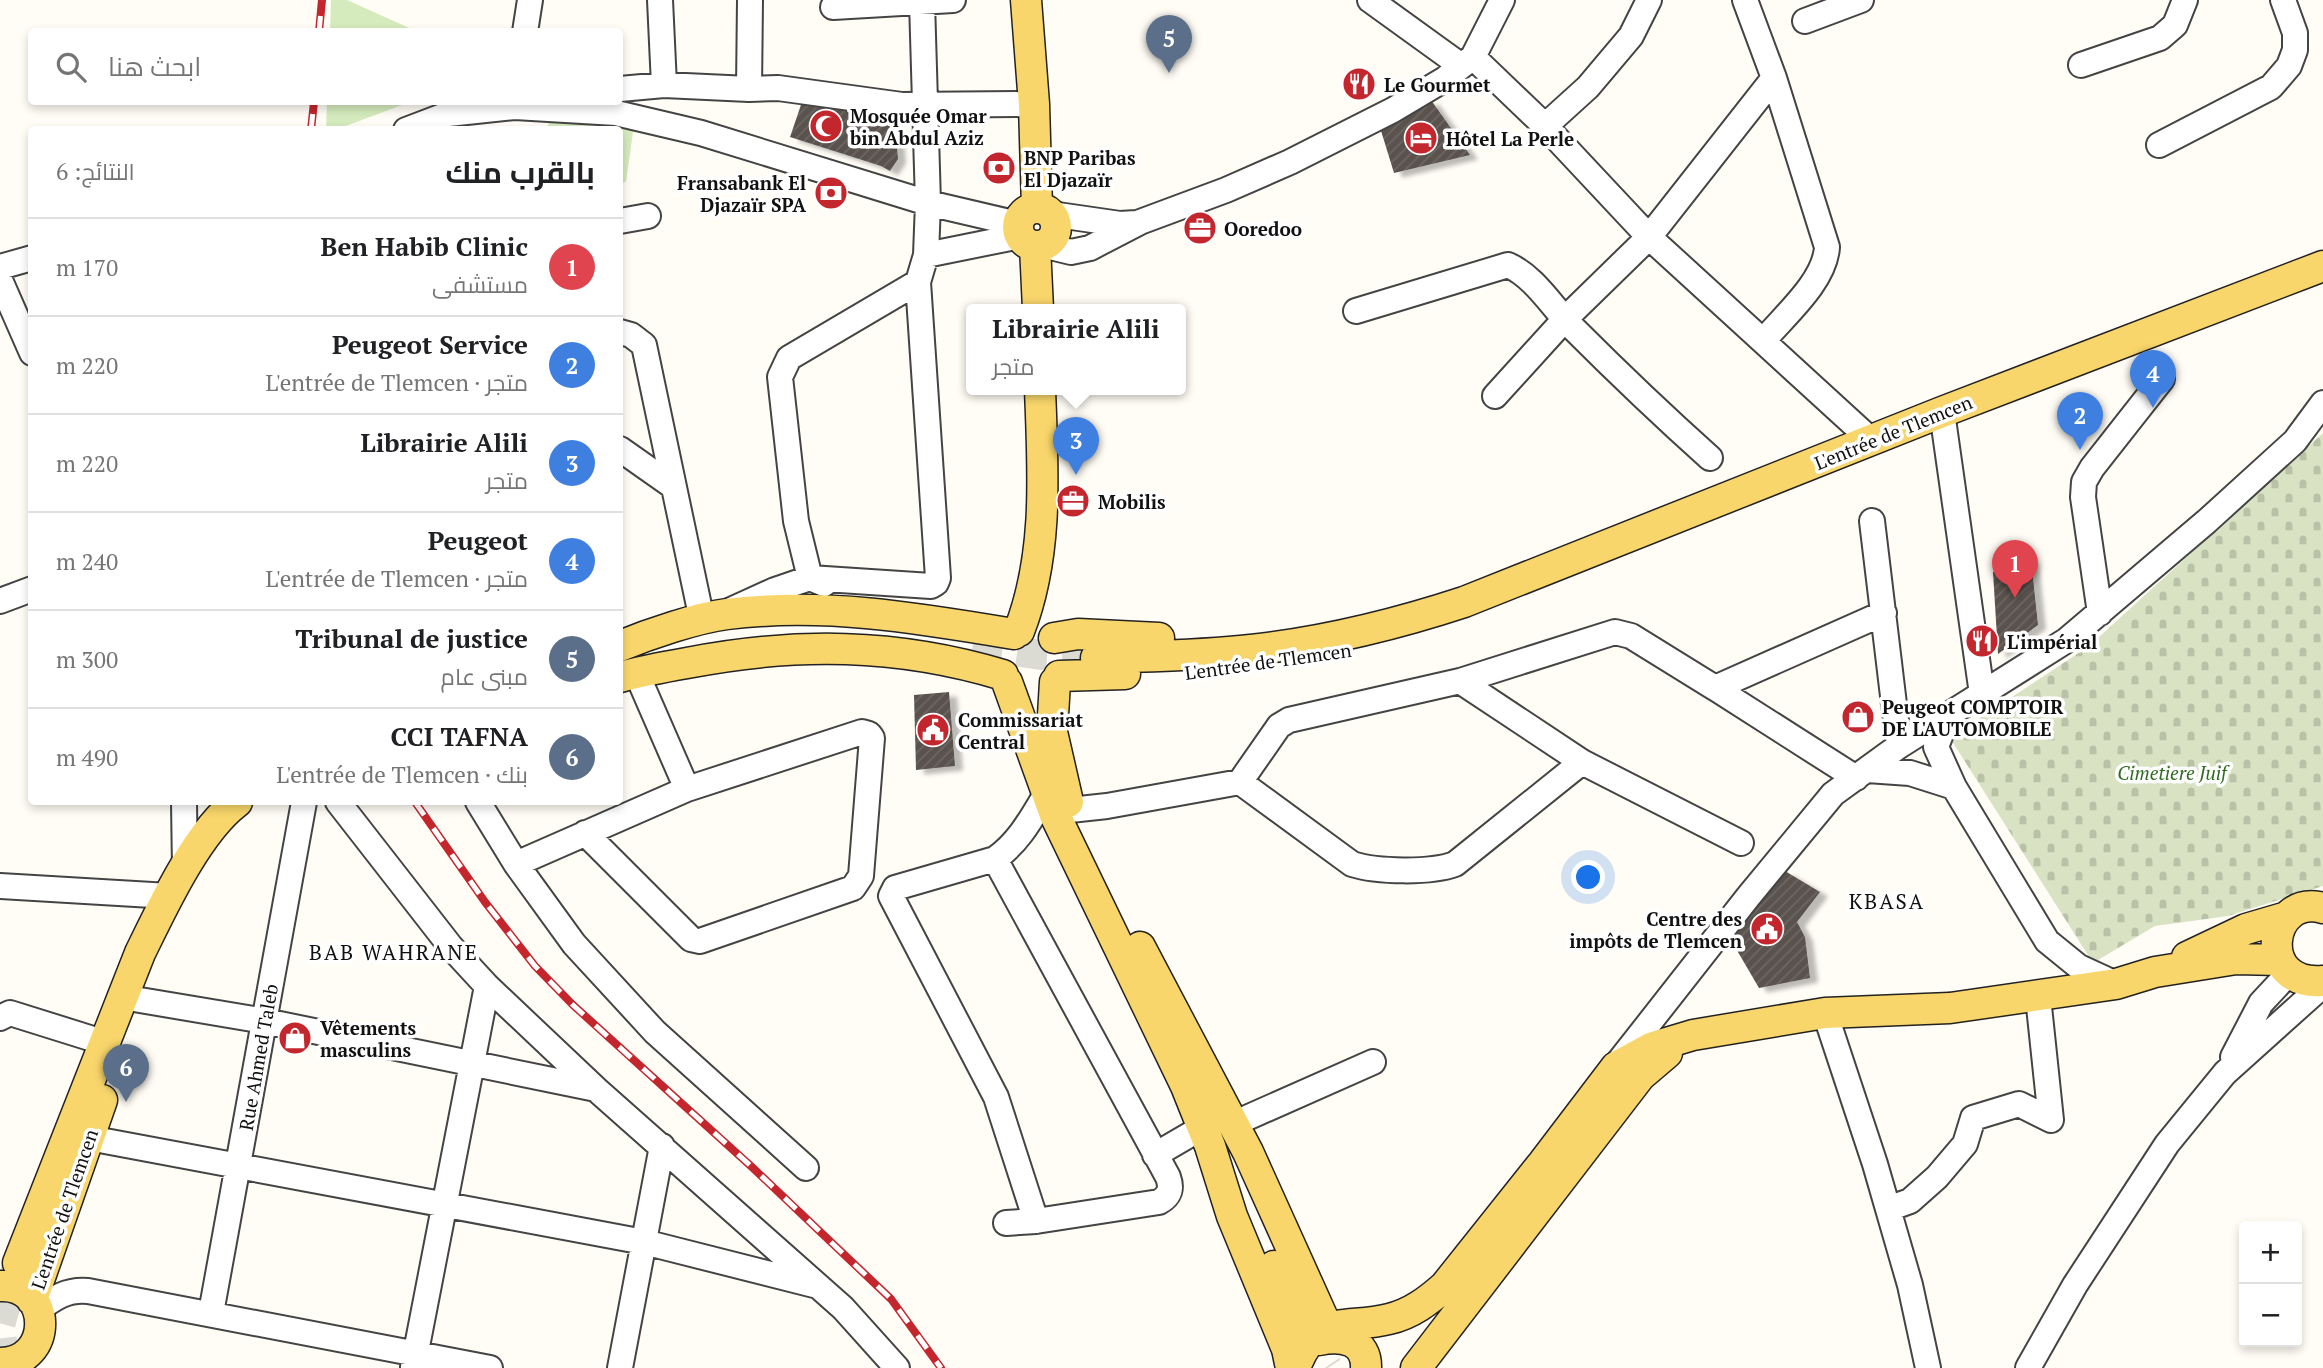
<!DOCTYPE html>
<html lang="ar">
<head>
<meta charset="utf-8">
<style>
	:root { --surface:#fff; --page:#f2f2f2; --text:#202124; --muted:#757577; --line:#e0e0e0; --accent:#c4262e }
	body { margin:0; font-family:"PT Serif",Cairo,serif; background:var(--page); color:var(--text); direction:rtl }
	.controls { position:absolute; right:21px; bottom:21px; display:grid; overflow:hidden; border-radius:7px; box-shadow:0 4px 10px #0003 }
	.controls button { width:63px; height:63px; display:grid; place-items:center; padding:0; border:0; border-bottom:2px solid var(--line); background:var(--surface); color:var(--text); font:35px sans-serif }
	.you { position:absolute; left:1589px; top:878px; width:24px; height:24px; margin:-18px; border:5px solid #fff; border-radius:50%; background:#1a73e8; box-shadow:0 0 0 10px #1a73e833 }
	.badge { display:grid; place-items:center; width:46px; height:46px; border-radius:50%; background:var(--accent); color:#fff; font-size:23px; font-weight:700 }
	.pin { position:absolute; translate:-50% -58px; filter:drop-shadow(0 2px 4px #0008) }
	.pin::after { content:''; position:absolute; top:37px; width:24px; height:21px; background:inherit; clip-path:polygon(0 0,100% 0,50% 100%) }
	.popup { position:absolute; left:966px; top:304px; width:220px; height:91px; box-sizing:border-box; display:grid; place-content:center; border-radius:7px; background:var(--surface); filter:drop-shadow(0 2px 5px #0005); font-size:23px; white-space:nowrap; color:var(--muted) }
	.popup b { font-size:26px; color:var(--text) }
	.popup::after { content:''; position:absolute; left:50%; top:100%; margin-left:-14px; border:14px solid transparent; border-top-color:var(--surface) }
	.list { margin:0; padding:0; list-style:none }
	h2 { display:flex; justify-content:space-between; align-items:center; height:91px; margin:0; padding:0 28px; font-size:30px }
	h2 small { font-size:23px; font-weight:400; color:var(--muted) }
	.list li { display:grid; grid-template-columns:46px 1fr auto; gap:21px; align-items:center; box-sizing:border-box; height:98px; padding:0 28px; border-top:2px solid var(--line) }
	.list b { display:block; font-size:26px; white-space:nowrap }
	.list p { margin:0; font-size:23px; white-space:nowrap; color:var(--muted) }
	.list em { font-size:23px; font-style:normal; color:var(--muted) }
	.icon { flex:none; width:38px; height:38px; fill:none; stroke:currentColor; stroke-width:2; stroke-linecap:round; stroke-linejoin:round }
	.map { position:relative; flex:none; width:2323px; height:1368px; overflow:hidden; direction:ltr }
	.search { position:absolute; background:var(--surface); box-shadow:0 4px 10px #0003; left:28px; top:28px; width:595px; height:77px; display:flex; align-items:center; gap:18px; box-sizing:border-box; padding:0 24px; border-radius:7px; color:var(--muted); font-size:26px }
	.panel { position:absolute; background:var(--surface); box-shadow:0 4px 10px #0003; left:28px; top:126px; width:595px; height:679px; border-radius:7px; direction:rtl }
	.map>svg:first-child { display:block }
	.grass { fill:#d5ebbd }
	.cemetery { fill:url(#cemetery-stones) }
	.building { fill:url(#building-hatch); filter:url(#shadow) }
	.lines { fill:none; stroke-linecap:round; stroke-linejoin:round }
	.major-tunnel { stroke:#dbdad3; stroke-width:30; stroke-dasharray:30 15; stroke-linecap:butt }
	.minor-casing { stroke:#444; stroke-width:28 }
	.major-casing { stroke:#222; stroke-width:33 }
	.minor { stroke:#fff; stroke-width:24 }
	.major { stroke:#f9d66b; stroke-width:30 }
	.rail-casing { stroke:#c4262e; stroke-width:8 }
	.rail { stroke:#fff; stroke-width:5; stroke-dasharray:16; stroke-linecap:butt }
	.labels { text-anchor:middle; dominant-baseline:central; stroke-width:7; stroke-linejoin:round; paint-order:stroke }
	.poi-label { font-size:19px; font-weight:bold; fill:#111; stroke:#fff; text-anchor:start }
	.street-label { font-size:19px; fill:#111; stroke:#fff }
	.park-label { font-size:19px; font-style:italic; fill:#2f6b1f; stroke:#fff }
	.neighbourhood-label { font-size:21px; letter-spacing:2px; fill:#111; stroke:#fff }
</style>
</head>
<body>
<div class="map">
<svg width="2323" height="1368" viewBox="0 0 2323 1368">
	<defs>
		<pattern id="cemetery-stones" width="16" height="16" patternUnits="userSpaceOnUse" patternTransform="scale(1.75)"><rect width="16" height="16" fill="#d9e3c4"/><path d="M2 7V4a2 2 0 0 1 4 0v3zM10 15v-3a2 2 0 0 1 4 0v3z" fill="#b9c2a7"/></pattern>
		<pattern id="building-hatch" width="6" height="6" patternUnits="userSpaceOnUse" patternTransform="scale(1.75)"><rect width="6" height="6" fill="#5a524d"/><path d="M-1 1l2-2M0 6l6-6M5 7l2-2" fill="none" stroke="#6d6662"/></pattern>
		<filter id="shadow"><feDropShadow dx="8" dy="4.5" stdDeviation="2" flood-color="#0004"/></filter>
	</defs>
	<rect width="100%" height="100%" fill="#fffdf5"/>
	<!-- grass -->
	<path class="grass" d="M331 0H347L416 31H330Z
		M327 102H410L338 129 326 130Z
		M550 117 634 125 626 182 620 183V130H547Z"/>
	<!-- cemetery -->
	<path class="cemetery" d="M2323 433V886L2228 916 2155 926 2093 963 1950 738 2089 646Z"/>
	<!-- building -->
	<path class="building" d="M803 99 864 114 894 112 898 159 890 171 881 166 790 137Z
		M1431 100 1470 155 1394 173 1378 121Z
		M2013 559H2031L2038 625 1998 654 1993 572 2016 570Z
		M949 692 955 766 916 770 914 695Z
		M1785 871 1820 892 1797 922 1805 937 1810 978 1759 988 1728 935Z"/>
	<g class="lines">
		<!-- major-tunnel -->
		<path class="major-tunnel" d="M973 644 1041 655 1096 658
			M1302 1329 1328 1368
			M5 1368 0 1325 18 1263"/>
		<defs>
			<path id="minor" d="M660 0 664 85
				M1370 0 1460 65
				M1745 0 1774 78 1827 247C1825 281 1786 314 1764 340
				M833 7 953 0
				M1805 21 1861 0
				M525 32 530 0
				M1473 57 1545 126 1649 237 1871 440
				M2081 65 2160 38 2175 25 2185 0
				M620 89 664 85 749 89 778 88 902 105 1034 104
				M749 89 750 0
				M1545 126 1588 87 1631 36 1649 0
				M406 130 448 114 515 107 616 113 701 133 928 203 1018 224
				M2159 145 2271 87 2289 66 2295 50V33L2283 0
				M1051 214 1120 224 1136 223
				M620 221 648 216
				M1042 245 1071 252 1090 248 1140 222 1226 190 1290 162 1393 110 1445 79 1473 57 1502 0
				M926 255 1020 236
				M0 267 32 258
				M0 280 32 353
				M918 282 789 358 780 377 796 521 810 578 931 586 936 583 938 578 918 282 926 255 928 203 922 2
				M1356 311 1508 265C1535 277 1552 307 1573 328 1618 373 1663 416 1710 458
				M620 332 631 335 644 345 702 620
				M1495 396 1565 319 1649 237 1774 78
				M1942 412 1982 694
				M620 449 674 487
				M1872 521 1899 746
				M0 601 32 589
				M731 610 775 590 810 578 824 584
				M2100 613 2083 497 2084 482 2092 468 2162 379
				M1460 681 1582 762 1741 843
				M1715 688 1856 778
				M1948 715 1936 747 1954 787 2047 941 2079 967 2116 984
				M1867 770 1910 773 1954 787
				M1240 782 1279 726 1289 720 1460 681 1615 632 1631 636 1715 688 1884 613
				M184 802 185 869
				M338 802 451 947 487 986 597 1090 843 1308 897 1368
				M478 802 516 864 574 944 655 1032 806 1168
				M1055 815 1070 810 1107 806 1240 782 1352 864C1377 872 1431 873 1455 864L1582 762
				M585 833 691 939 700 941 853 888 861 876 872 738 869 734 862 732 687 789
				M995 859 1168 1177C1172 1188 1170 1196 1159 1202L1036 1221 1006 1223
				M516 864 687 789 636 672
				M0 886 169 896
				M122 997 265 1021 596 1089
				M1825 1013 1875 1164 1910 1285 1928 1368
				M0 1018 10 1013 93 1039
				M2233 1057 2261 1003 2289 973
				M1617 1064 1748 897 1833 794 1899 746 2067 640 2207 521 2295 441 2323 403
				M1233 1124 1373 1062
				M89 1138 644 1242 814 1285
				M1155 1155 1203 1127
				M1888 1209 1910 1201 1937 1177 1965 1144 1973 1118 2019 1104 2051 1120 2038 997
				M1036 1221 996 1097 891 896 895 888 995 859C1019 842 1031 819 1046 794
				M38 1310C54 1298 67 1289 88 1291L490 1368
				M211 1313 304 802
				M413 1367 487 986
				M620 1368 662 1146
				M2028 1368 2075 1285 2167 1144 2225 1073 2323 985"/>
			<path id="major" d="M1026 0 1034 104 1037 208
				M1018 227a19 19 0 1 1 38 0a19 19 0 1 1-38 0Z
				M1035 246 1038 309
				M1019 631C1049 554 1043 470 1040 389
				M1054 638 1078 634 1159 638
				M620 646C649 634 696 618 727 614 824 602 918 618 1014 634
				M1096 658C1148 656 1200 656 1251 650 1324 642 1394 625 1464 602L1942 412 2323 266
				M1059 676 1125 674
				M620 677C642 671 664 667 687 663 795 642 897 643 1003 675
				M1007 682 1055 815 1186 1086 1210 1146 1232 1216 1287 1349 1291 1368
				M1055 682 1052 732 1068 802
				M2323 908C2268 893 2255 987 2323 981
				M1140 947 1248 1152 1327 1327
				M2187 957 2246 929 2287 917
				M18 1263 140 953C162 908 197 832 237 802
				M1274 1266 1302 1329
				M0 1286C53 1283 54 1363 0 1363
				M32 1300 102 1100
				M1319 1340C1342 1335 1367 1340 1366 1368
				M1295 1368C1315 1313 1344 1330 1389 1319 1411 1314 1428 1301 1445 1286L1543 1163 1616 1067 1653 1047 1693 1035 1825 1013 1950 1008 2116 984 2155 972 2236 959 2279 960
				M1416 1368 1640 1076 1667 1053"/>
		</defs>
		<!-- minor casing -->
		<use href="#minor" class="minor-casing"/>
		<!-- major casing -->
		<use href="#major" class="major-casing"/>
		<!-- minor -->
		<use href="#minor" class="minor"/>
		<!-- major -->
		<use href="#major" class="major"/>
		<defs>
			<path id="rail" d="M319 32 322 0
				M311 130 314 102
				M415 802 485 902 535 966 573 1005 753 1168 891 1299 941 1368"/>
		</defs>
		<!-- rail casing -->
		<use href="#rail" class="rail-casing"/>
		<!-- rail -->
		<use href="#rail" class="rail"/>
	</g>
	<!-- icons -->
	<defs>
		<symbol id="restaurant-disc" viewBox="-11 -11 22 22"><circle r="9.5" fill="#c4262e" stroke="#fff"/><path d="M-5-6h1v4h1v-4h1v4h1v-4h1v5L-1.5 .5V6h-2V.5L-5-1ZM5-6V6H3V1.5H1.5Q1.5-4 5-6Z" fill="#fff"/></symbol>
		<symbol id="mosque-disc" viewBox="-11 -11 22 22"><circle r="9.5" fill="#c4262e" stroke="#fff"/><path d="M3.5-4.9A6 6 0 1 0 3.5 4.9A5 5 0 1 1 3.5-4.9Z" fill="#fff"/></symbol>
		<symbol id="hotel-disc" viewBox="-11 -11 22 22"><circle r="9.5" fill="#c4262e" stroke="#fff"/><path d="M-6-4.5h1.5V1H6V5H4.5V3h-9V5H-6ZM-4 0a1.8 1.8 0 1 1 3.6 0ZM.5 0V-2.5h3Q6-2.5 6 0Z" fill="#fff"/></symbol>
		<symbol id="bank-disc" viewBox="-11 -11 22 22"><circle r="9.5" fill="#c4262e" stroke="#fff"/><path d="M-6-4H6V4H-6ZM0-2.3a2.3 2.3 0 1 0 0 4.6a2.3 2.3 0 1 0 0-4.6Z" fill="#fff"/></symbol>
		<symbol id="office-disc" viewBox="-11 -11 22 22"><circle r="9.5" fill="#c4262e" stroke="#fff"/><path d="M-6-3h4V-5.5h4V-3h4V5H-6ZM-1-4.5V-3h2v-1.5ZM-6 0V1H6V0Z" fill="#fff"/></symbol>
		<symbol id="shop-disc" viewBox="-11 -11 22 22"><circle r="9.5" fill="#c4262e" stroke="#fff"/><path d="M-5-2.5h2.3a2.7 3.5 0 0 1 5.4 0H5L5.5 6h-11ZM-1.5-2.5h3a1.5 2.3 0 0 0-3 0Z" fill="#fff"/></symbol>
		<symbol id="civic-disc" viewBox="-11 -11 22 22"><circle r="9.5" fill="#c4262e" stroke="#fff"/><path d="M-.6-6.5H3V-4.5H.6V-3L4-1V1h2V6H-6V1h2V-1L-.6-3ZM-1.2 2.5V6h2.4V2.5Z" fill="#fff"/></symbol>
	</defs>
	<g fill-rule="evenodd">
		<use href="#restaurant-disc" x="1340" y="65" width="38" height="38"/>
		<use href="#mosque-disc" x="807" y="107" width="38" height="38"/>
		<use href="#hotel-disc" x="1402" y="119" width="38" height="38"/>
		<use href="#bank-disc" x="980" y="149" width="38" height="38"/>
		<use href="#bank-disc" x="812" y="174" width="38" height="38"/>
		<use href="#office-disc" x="1181" y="209" width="38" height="38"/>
		<use href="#office-disc" x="1054" y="482" width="38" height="38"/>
		<use href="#restaurant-disc" x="1963" y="622" width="38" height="38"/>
		<use href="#shop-disc" x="1839" y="698" width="38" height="38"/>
		<use href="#civic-disc" x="914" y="711" width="38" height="38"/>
		<use href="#civic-disc" x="1748" y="910" width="38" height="38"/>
		<use href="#shop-disc" x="276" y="1019" width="38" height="38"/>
	</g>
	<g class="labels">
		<!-- poi labels -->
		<g class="poi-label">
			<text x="1384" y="84">Le Gourmet</text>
			<text x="850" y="115">Mosquée Omar<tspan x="850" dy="22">bin Abdul Aziz</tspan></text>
			<text x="1446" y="138">Hôtel La Perle</text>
			<text x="1024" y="157">BNP Paribas<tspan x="1024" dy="22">El Djazaïr</tspan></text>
			<text x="806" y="182" text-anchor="end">Fransabank El<tspan x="806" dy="22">Djazaïr SPA</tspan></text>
			<text x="1224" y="228">Ooredoo</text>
			<text x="1098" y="501">Mobilis</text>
			<text x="2007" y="641">L'impérial</text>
			<text x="1882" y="706">Peugeot COMPTOIR<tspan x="1882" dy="22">DE L'AUTOMOBILE</tspan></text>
			<text x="958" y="719">Commissariat<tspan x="958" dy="22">Central</tspan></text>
			<text x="1742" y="918" text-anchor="end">Centre des<tspan x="1742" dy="22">impôts de Tlemcen</tspan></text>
			<text x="320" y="1027">Vêtements<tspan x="320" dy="22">masculins</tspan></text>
		</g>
		<!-- street labels -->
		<g class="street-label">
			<text transform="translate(1893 432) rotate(-22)">L'entrée de Tlemcen</text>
			<text transform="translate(1268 661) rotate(-8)">L'entrée de Tlemcen</text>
			<text transform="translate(258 1057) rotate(-80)">Rue Ahmed Taleb</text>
			<text transform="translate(64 1209) rotate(-71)">L'entrée de Tlemcen</text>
		</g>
		<!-- park labels -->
		<g class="park-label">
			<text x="2172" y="772">Cimetiere Juif</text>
		</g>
		<!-- neighbourhood labels -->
		<g class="neighbourhood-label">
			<text x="1887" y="901">KBASA</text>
			<text x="394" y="952">BAB WAHRANE</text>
		</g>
	</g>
</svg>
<div class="controls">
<button>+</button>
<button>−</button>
</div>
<div class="you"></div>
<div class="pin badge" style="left:2015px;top:598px;background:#e0444e">1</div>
<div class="pin badge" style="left:2080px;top:450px;background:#3f7fe0">2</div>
<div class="pin badge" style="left:1076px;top:475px;background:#3f7fe0">3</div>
<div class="popup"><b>Librairie Alili</b>متجر</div>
<div class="pin badge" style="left:2153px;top:408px;background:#3f7fe0">4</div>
<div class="pin badge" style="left:1169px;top:73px;background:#5c6f8a">5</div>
<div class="pin badge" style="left:126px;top:1102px;background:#5c6f8a">6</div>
<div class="search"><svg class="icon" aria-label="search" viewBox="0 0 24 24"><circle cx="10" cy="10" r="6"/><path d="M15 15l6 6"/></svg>ابحث هنا</div>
<section class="panel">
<h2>بالقرب منك<small>النتائج: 6</small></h2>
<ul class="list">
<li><span class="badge" style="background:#e0444e">1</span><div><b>Ben Habib Clinic</b><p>مستشفى</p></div><em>170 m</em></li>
<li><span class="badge" style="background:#3f7fe0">2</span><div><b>Peugeot Service</b><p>متجر · L'entrée de Tlemcen</p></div><em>220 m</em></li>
<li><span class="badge" style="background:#3f7fe0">3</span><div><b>Librairie Alili</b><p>متجر</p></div><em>220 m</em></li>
<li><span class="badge" style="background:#3f7fe0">4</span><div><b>Peugeot</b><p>متجر · L'entrée de Tlemcen</p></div><em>240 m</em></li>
<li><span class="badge" style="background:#5c6f8a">5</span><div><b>Tribunal de justice</b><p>مبنى عام</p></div><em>300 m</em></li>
<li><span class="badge" style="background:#5c6f8a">6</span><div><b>CCI TAFNA</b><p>بنك · L'entrée de Tlemcen</p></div><em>490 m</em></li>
</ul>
</section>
</div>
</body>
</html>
